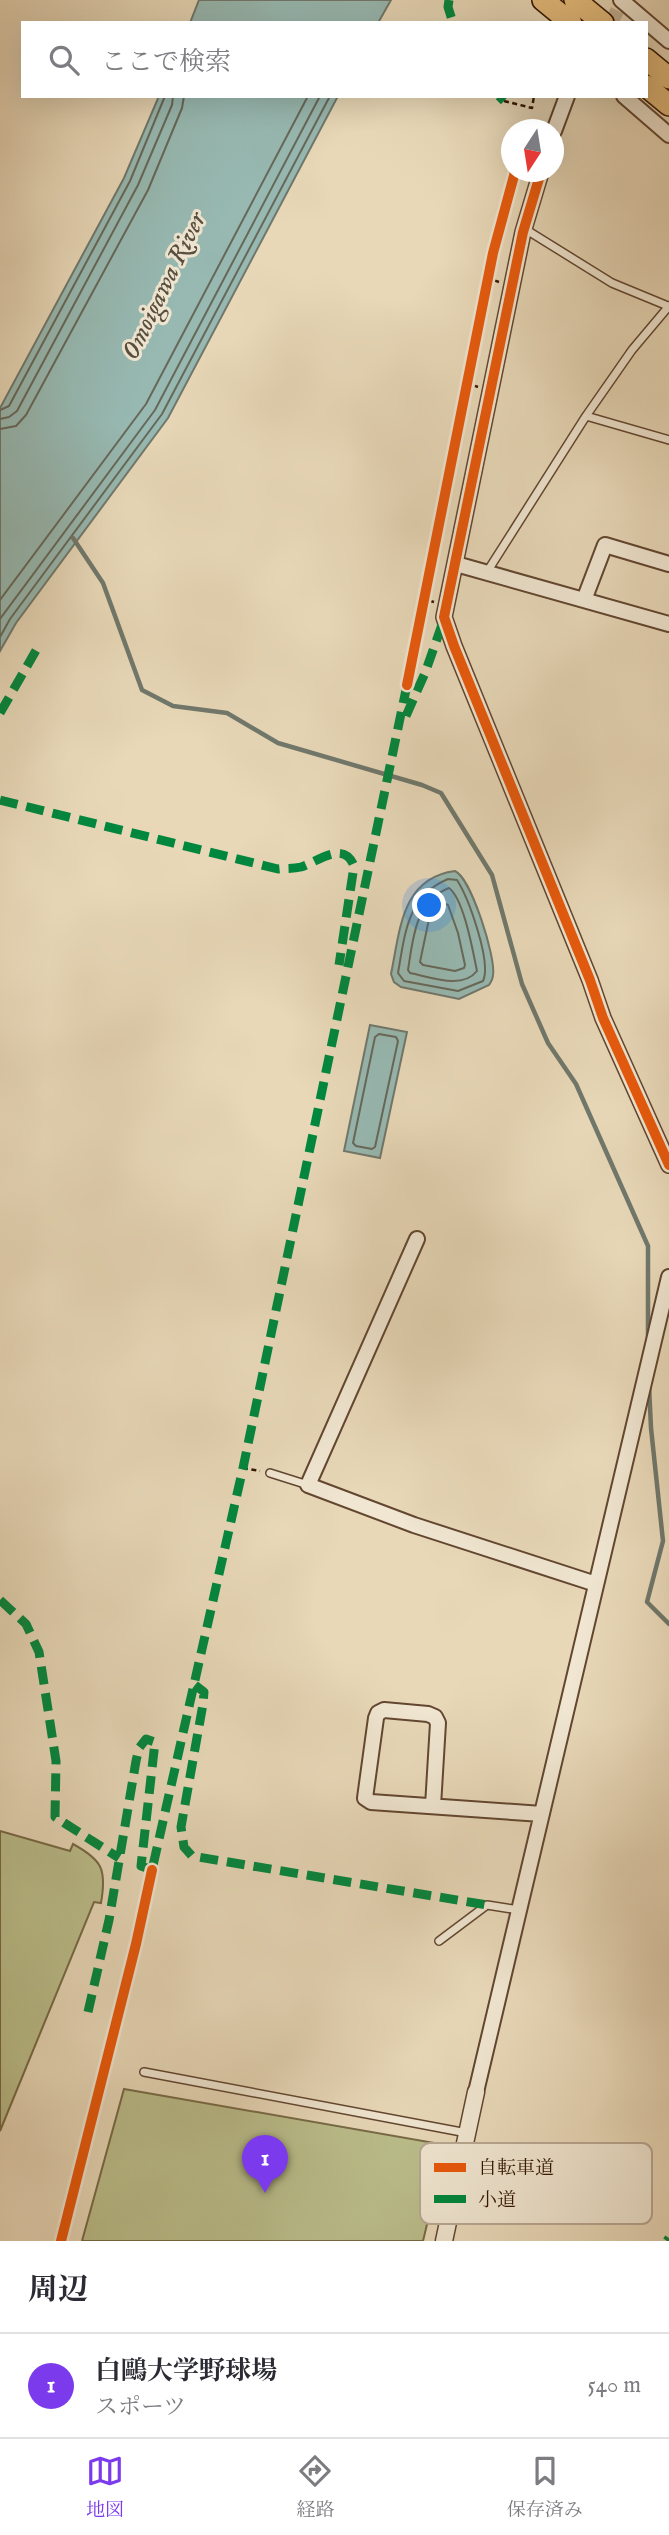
<!DOCTYPE html>
<html lang="ja">
<head>
<meta charset="utf-8">
<style>
	:root { --surface:#fff; --page:#f7f7f7; --text:#2b2b33; --muted:#7c7c81; --line:#e1e1e2; --accent:#7c3aed }
	body { margin:0; font-family:"IM FELL English","Noto Serif JP",serif; background:var(--page); color:var(--text) }
	.compass { position:absolute; left:501px; top:119px; width:63px; height:63px; border-radius:50%; background:var(--surface); box-shadow:0 7px 28px #0002; rotate:192deg }
	.you { position:absolute; left:430px; top:906px; width:24px; height:24px; margin:-18px; border:5px solid #fff; border-radius:50%; background:#1a73e8; box-shadow:0 0 0 10px #1a73e833 }
	.badge { display:grid; place-items:center; width:46px; height:46px; border-radius:50%; background:var(--accent); color:#fff; font-size:23px; font-weight:700 }
	.pin { position:absolute; translate:-50% -58px; filter:drop-shadow(0 2px 4px #0008) }
	.pin::after { content:''; position:absolute; top:37px; width:24px; height:21px; background:inherit; clip-path:polygon(0 0,100% 0,50% 100%) }
	.list { margin:0; padding:0; list-style:none }
	h2 { display:flex; justify-content:space-between; align-items:center; height:91px; margin:0; padding:0 28px; font-size:30px }
	h2 small { font-size:23px; font-weight:400; color:var(--muted) }
	.list li { display:grid; grid-template-columns:46px 1fr auto; gap:21px; align-items:center; box-sizing:border-box; height:105px; padding:0 28px; border-top:2px solid var(--line) }
	.list b { display:block; font-size:26px; white-space:nowrap }
	.list p { margin:0; font-size:23px; white-space:nowrap; color:var(--muted) }
	.list em { font-size:23px; font-style:normal; color:var(--muted) }
	.icon { flex:none; width:38px; height:38px; fill:none; stroke:currentColor; stroke-width:2; stroke-linecap:round; stroke-linejoin:round }
	.map { position:relative; flex:none; width:669px; height:2241px; overflow:hidden }
	.search { position:absolute; background:var(--surface); box-shadow:0 7px 28px #0002; left:21px; right:21px; top:21px; height:77px; display:flex; align-items:center; gap:18px; box-sizing:border-box; padding:0 24px; border-radius:0px; color:var(--muted); font-size:26px }
	.sheet { height:196px; background:var(--surface) }
	nav { display:flex; justify-content:space-around; align-items:center; box-sizing:border-box; height:98px; border-top:2px solid var(--line); background:var(--surface); font-size:19px; color:var(--muted) }
	nav a { display:grid; justify-items:center; gap:4px }
	nav .on { color:var(--accent) }
	.map>svg:first-child { display:block }
	.green { fill:#babe8b; stroke:#786a47; stroke-width:2 }
	.water { fill:#97b9b2; stroke:#70786c; stroke-width:2 }
	.lines { fill:none; stroke-linecap:round; stroke-linejoin:round }
	.shore { stroke:#66685a; stroke-width:2 }
	.stream { stroke:#70786c; stroke-width:4.5 }
	.minor-tunnel { stroke:#c4b194; stroke-width:14; stroke-dasharray:14 7; stroke-linecap:butt }
	.service-casing { stroke:#624630; stroke-width:10 }
	.minor-casing { stroke:#624630; stroke-width:18 }
	.tertiary-casing { stroke:#624630; stroke-width:19 }
	.primary-casing { stroke:#351603; stroke-width:24 }
	.path { stroke:#351603; stroke-width:2.5; stroke-dasharray:5 3.5; stroke-linecap:butt }
	.service { stroke:#f0e6d1; stroke-width:7 }
	.minor { stroke:#f0e6d1; stroke-width:14 }
	.tertiary { stroke:#f0e6d1; stroke-width:16 }
	.primary { stroke:#e4bc7c; stroke-width:21 }
	.quiet { stroke:#00873e; stroke-width:9; stroke-dasharray:18 9; stroke-linecap:butt }
	.cycleway-casing { stroke:#f0e6d1; stroke-width:15 }
	.cycleway { stroke:#e8590c; stroke-width:10 }
	.labels { text-anchor:middle; dominant-baseline:central; stroke-width:6; stroke-linejoin:round; paint-order:stroke }
	.water-label { font-size:26px; font-style:italic; fill:#574f40; stroke:#f0e6d1 }
	.key { fill:#f0e6d1; stroke:#b8a893; stroke-width:2 }
	.key-label { font-size:19px; fill:#351603 }
</style>
</head>
<body>
<div class="map">
<svg width="669" height="2241" viewBox="0 0 669 2241">
	<rect width="100%" height="100%" fill="#e8d8b8"/>
	<filter id="stains"><feTurbulence type="fractalNoise" baseFrequency=".00286" numOctaves="4"/><feColorMatrix values="0 0 0 0 .2 0 0 0 0 .09 0 0 0 0 .02 0 0 0 .5 -.17"/></filter>
	<radialGradient id="worn" r=".72"><stop offset=".6" stop-color="#630" stop-opacity="0"/><stop offset="1" stop-color="#630" stop-opacity=".3"/></radialGradient>
	<!-- green -->
	<path class="green" d="M0 1831 70 1851 73 1844C102 1860 107 1869 101 1903L94 1902 0 2131Z
		M124 2089 446 2145 423 2241H82Z"/>
	<!-- water -->
	<path class="water" d="M199 0H391L378 23H190Z
		M159 96H338L168 418 16 623 0 651V408L124 178Z
		M455 871C471 878 496 957 493 975 493 978 491 982 489 985L459 999 401 987 394 982 391 974C400 931 401 878 455 871Z
		M370 1025 407 1032 380 1158 344 1151Z"/>
	<g class="lines">
		<!-- shore -->
		<path class="shore" d="M0 410 9 406 130 181 165 96
			M0 419 9 417 17 411 138 185 172 105 173 96
			M0 429 16 426 26 415 148 190 182 108 184 96
			M0 600 146 404 308 96
			M0 619 155 410 320 96
			M0 637 10 619 162 414 330 96
			M448 879 457 880C468 897 492 962 483 981L458 991 404 981 398 973C405 934 407 896 448 879Z
			M449 888C464 899 473 952 477 971 462 990 431 977 410 973L408 970C413 939 415 901 449 888Z
			M443 903 448 905 458 933 465 965 464 968 455 971 423 965 420 962 429 919Z
			M379 1034 396 1037 398 1041 375 1147 372 1149 356 1146 353 1143 375 1037Z"/>
		<!-- stream -->
		<path class="stream" d="M73 538 103 583 142 690 173 706 227 713 278 743 422 785 441 793 492 875 522 984 548 1043 576 1084 648 1246V1341
			M649 1385 651 1428 663 1541 647 1602 669 1624"/>
		<!-- minor-tunnel -->
		<path class="minor-tunnel" d="M611 23 618 9"/>
		<defs>
			<path id="service" d="M525 229 612 283 668 306
				M586 416 669 440
				M487 572 586 416 632 350 669 306
				M270 1473 308 1485
				M439 1941 487 1905 519 1910
				M144 2072 467 2133"/>
			<path id="minor" d="M621 0 669 41
				M624 96 669 135
				M554 131 567 96
				M541 172 523 232 444 617 454 646 590 980 603 1018 669 1165
				M456 564 669 624
				M584 600 605 545 669 564
				M417 1239 308 1485 414 1525 596 1584
				M433 1806 438 1723 435 1717 428 1714 384 1710 378 1713 376 1718 365 1798 371 1802 542 1814
				M476 2092 669 1277"/>
			<path id="tertiary" d="M444 2241 476 2092"/>
			<path id="primary" d="M543 0 571 23
				M575 0 603 23
				M646 59 669 78
				M646 86 669 105"/>
		</defs>
		<!-- service casing -->
		<use href="#service" class="service-casing"/>
		<!-- minor casing -->
		<use href="#minor" class="minor-casing"/>
		<!-- tertiary casing -->
		<use href="#tertiary" class="tertiary-casing"/>
		<!-- primary casing -->
		<use href="#primary" class="primary-casing"/>
		<!-- path -->
		<path class="path" d="M504 101 532 108 534 96
			M515 173 525 176
			M487 278 499 282
			M467 383 478 387
			M445 492 453 494
			M423 599 434 602
			M243 1468 260 1471"/>
		<!-- service -->
		<use href="#service" class="service"/>
		<!-- minor -->
		<use href="#minor" class="minor"/>
		<!-- tertiary -->
		<use href="#tertiary" class="tertiary"/>
		<!-- primary -->
		<use href="#primary" class="primary"/>
		<!-- quiet -->
		<path class="quiet" d="M449 0 448 7 453 23
			M499 96 504 101
			M0 713 38 647
			M406 716 425 673 444 619
			M0 800 278 869C285 868 293 869 301 867 319 861 344 840 354 866L339 965
			M0 1600 26 1624 39 1652 56 1761 55 1817 119 1858
			M195 1685 204 1692 203 1704 181 1827 184 1847 192 1856 487 1905
			M88 2012 109 1920 136 1761 139 1748 146 1739 155 1742 141 1866 152 1870 243 1468 407 685
			M667 2241 669 2238"/>
		<defs>
			<path id="cycleway" d="M541 172 523 232 444 617 454 646 590 980 603 1018 669 1165
				M407 685 493 253 515 172
				M61 2241 136 1944 152 1870"/>
		</defs>
		<!-- cycleway casing -->
		<use href="#cycleway" class="cycleway-casing"/>
		<!-- cycleway -->
		<use href="#cycleway" class="cycleway"/>
	</g>
	<g class="labels">
		<!-- water labels -->
		<g class="water-label">
			<text transform="translate(164 286) rotate(-64)">Omoigawa River</text>
		</g>
	</g>
	<!-- legend -->
	<rect x="420" y="2143" width="232" height="81" rx="10" class="key"/>
	<rect x="434" y="2163" width="32" height="9" fill="#e8590c"/>
	<rect x="434" y="2195" width="32" height="8" fill="#00873e"/>
	<g class="key-label">
		<text x="478" y="2174">自転車道</text>
		<text x="478" y="2206">小道</text>
	</g>
	<rect width="100%" height="100%" filter="url(#stains)"/>
	<rect width="100%" height="100%" fill="url(#worn)"/>
</svg>
<svg class="compass" viewBox="-18 -18 36 36"><path d="M0-13l5 13h-10z" fill="#e53935"/><path d="M0 13l5-13h-10z" fill="#7c7c81"/></svg>
<div class="you"></div>
<div class="pin badge" style="left:265px;top:2193px">1</div>
<div class="search"><svg class="icon" aria-label="search" viewBox="0 0 24 24"><circle cx="10" cy="10" r="6"/><path d="M15 15l6 6"/></svg>ここで検索</div>
</div>
<section class="sheet">
<h2>周辺<small></small></h2>
<ul class="list">
<li><span class="badge">1</span><div><b>白鷗大学野球場</b><p>スポーツ</p></div><em>540 m</em></li>
</ul>
</section>
<nav>
<a class="on"><svg class="icon" aria-label="map" viewBox="0 0 24 24"><path d="M3 6l6-2 6 2 6-2v14l-6 2-6-2-6 2zM9 4v14M15 6v14"/></svg>地図</a>
<a><svg class="icon" aria-label="directions" viewBox="0 0 24 24"><path d="M12 3l9 9-9 9-9-9zM9 14v-3h6M13 9l2 2-2 2"/></svg>経路</a>
<a><svg class="icon" aria-label="saved" viewBox="0 0 24 24"><path d="M7 4h10v16l-5-4-5 4z"/></svg>保存済み</a>
</nav>
</body>
</html>
